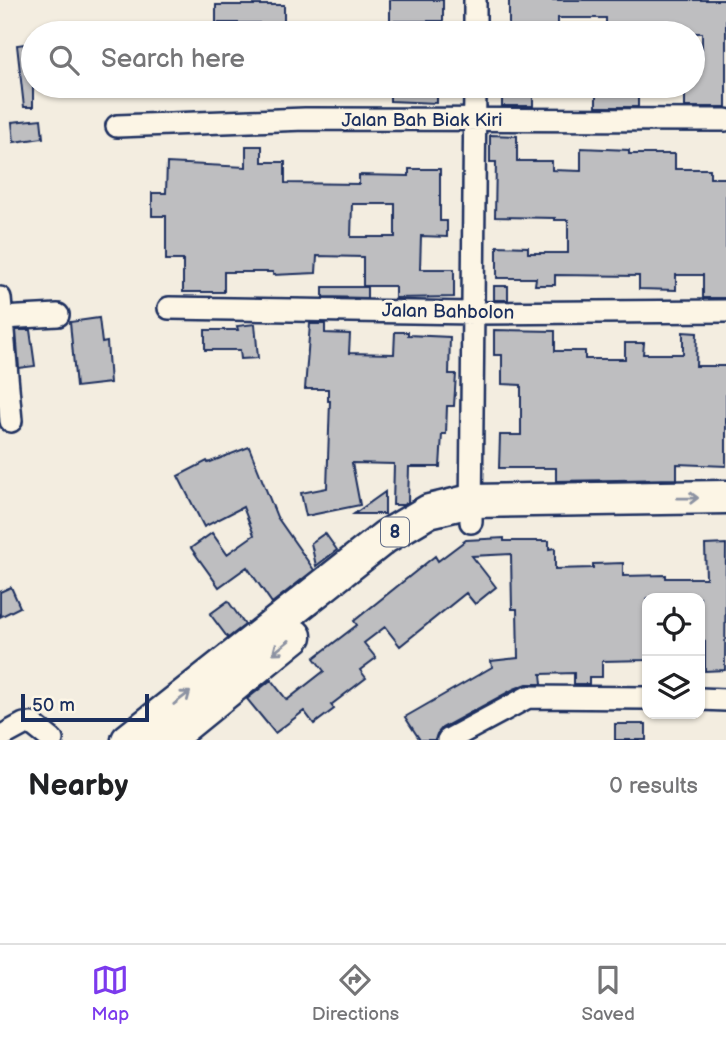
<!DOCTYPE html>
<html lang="en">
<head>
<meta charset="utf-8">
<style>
	:root { --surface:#fff; --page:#f2f2f2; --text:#202124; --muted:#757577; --line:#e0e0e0; --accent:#7c3aed }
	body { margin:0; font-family:"Balsamiq Sans",sans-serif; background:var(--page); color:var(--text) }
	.controls { position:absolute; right:21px; bottom:21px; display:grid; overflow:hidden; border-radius:14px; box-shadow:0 2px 5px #0004 }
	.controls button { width:63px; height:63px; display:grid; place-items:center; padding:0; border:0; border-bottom:2px solid var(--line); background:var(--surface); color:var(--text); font:35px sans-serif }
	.scale { position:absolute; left:21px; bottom:18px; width:128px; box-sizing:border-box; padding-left:7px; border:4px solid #1b2f5e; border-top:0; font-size:19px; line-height:24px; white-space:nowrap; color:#1b2f5e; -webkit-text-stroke:5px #fcf5e5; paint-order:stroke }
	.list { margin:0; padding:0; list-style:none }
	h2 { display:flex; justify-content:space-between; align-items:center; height:91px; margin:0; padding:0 28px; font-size:30px }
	h2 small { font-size:23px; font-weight:400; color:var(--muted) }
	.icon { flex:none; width:38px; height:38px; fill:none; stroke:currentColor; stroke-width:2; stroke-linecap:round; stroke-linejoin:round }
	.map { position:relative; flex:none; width:726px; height:740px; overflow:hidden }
	.search { position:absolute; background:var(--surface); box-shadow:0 2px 5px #0004; left:21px; right:21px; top:21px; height:77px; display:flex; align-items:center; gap:18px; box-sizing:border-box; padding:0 24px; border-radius:38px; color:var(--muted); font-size:26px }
	.sheet { height:203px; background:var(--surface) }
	nav { display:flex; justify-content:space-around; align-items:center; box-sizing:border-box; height:98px; border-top:2px solid var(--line); background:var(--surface); font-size:19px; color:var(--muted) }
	nav a { display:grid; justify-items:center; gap:4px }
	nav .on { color:var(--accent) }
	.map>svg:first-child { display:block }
	.building { fill:#bebec0; stroke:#1b2f5e; stroke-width:2; fill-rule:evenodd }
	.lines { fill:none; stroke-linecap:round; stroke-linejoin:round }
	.minor-casing { stroke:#1b2f5e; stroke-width:26 }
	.highway-casing { stroke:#1b2f5e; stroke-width:37 }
	.minor { stroke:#fcf5e5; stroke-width:21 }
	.highway { stroke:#fcf5e5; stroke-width:32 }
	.oneway { stroke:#8c92a2 }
	.labels { text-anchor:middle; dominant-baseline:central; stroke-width:6; stroke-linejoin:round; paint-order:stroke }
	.shield { fill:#fcf5e5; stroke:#5e6a86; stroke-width:2 }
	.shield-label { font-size:18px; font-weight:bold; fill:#1b2f5e }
	.street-label { font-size:19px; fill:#1b2f5e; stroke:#fcf5e5 }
</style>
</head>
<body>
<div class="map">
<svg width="726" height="740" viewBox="0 0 726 740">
	<rect width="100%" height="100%" fill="#f3ede0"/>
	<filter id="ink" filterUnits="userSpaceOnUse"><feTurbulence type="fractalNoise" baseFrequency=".0143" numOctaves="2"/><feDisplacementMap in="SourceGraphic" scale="14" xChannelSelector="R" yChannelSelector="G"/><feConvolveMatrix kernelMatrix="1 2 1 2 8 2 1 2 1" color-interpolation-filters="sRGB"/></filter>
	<g filter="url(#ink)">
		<!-- building -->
		<path class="building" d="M390 0H443V21H390Z
			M509 0H726V107H685V86H693V63H702V33H647V25L606 24V18H558V29H509Z
			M216 5H284V23H276V33H259V23H216Z
			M33 43V107H24L17 45Z
			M390 86H437V103L390 101Z
			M502 86H533V106H502Z
			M596 86 638 87V107H596Z
			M41 119 43 138 14 142 12 122Z
			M490 135 517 136V161H552V170L581 171V148L629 150V154H675V169H710V178H726V298H703V275H676V290L639 289V276L555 275V285H535L536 278H497V246L528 247V253H568V220H555V218L495 217 496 162H490Z
			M246 146H262V162H285V183L359 184V175L409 176V169H440V221H447V237L421 236 420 269H454V297L395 298V286H363V257L317 256 316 273 273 275V272H224V292H183V260H166V216H152V193H166L167 163 246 167ZM352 204H395V237H351Z
			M494 286H508V300H494Z
			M323 287H367V298L323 297Z
			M99 318 102 343 107 342 110 383 76 387 70 322Z
			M255 324 258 358 241 359 240 350H205V330H238L237 326Z
			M310 324H325V333L350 334 349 353 394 354 395 332H408V335L450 337 449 374H456L454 406H447L446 434H442L440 467H409L408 502 403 505H393L394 464 352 463 360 505 306 516 301 493 327 488 330 401H328V389H305Z
			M16 330H30L35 366 19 368Z
			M494 330 555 331V351H585V359H625V343H644L643 354H683V332L697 333 696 366H726V466L677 464V479L556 481V468H499L500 435H521V385L502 384V355H494Z
			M249 447 277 517 314 570 272 603 247 567 219 587 191 548 212 533 227 554 254 535 243 507 204 527 178 476 207 461 208 463Z
			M385 492V514H354Z
			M325 533 337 550 316 566 311 543Z
			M504 538V541H549V549L555 548V569L593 568V564L623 563V576L666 575V578H706L705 545 726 544 725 670 705 671V641H701L700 598H647V660L602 661V677H589V684H574V673L541 674 542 684H527L514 689 442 728 437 734 435 740H420L405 717 492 667 491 661 518 658 517 609H512L511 554 472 556 496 587 475 604 466 593 400 646 385 627 364 643 376 658 360 670 366 678 331 705 334 709 314 724 304 711 275 733 247 699 271 680 287 700 324 671 314 658 357 625 354 621 435 556 438 561 466 540Z
			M11 587 20 607 0 617V592Z
			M228 601 245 625 228 638 210 614Z
			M615 724H646V740H615Z"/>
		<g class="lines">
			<defs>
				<path id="minor" d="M475 33V0
					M117 126 305 119 726 120
					M0 298 11 421
					M169 308 473 313 726 311
					M2 318 58 315
					M471 522 475 86
					M700 699 726 700
					M0 737 24 724H32L52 740
					M448 740 528 697 647 698"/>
				<path id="highway" d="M128 740 385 537 429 511 471 501 726 497
					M167 740 295 636"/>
			</defs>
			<!-- minor casing -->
			<use href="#minor" class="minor-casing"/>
			<!-- highway casing -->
			<use href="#highway" class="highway-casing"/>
			<!-- minor -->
			<use href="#minor" class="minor"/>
			<!-- highway -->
			<use href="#highway" class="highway"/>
		</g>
		<!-- one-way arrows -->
		<defs><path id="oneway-shaft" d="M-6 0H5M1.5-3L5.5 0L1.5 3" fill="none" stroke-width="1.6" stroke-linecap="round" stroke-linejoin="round" transform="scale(1.75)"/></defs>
		<g class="oneway">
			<use href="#oneway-shaft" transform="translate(688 498) rotate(-1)"/>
			<use href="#oneway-shaft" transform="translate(281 647) rotate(141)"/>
			<use href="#oneway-shaft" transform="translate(182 698) rotate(-38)"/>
		</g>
	</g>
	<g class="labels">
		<!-- shield labels -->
		<rect class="shield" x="381" y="517.5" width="28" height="29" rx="5"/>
		<g class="shield-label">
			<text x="395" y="532">8</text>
		</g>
		<!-- street labels -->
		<g class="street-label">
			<text x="422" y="120">Jalan Bah Biak Kiri</text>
			<text transform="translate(448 312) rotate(1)">Jalan Bahbolon</text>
		</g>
	</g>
</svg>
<div class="controls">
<button><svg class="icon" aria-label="locate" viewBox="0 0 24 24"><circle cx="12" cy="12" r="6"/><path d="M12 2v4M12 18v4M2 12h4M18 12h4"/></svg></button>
<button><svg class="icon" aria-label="layers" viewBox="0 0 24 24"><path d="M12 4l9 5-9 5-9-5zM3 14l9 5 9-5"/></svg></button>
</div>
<div class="scale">50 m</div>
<div class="search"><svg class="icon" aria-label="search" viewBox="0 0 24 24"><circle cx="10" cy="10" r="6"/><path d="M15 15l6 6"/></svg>Search here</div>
</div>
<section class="sheet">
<h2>Nearby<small>0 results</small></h2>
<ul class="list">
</ul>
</section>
<nav>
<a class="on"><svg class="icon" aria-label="map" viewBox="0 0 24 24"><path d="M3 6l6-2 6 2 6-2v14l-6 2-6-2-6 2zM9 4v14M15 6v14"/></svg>Map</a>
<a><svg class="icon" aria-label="directions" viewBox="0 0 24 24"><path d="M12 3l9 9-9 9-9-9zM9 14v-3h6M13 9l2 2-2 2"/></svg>Directions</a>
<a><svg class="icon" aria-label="saved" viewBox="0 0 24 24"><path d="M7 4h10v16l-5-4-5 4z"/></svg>Saved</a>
</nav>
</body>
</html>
